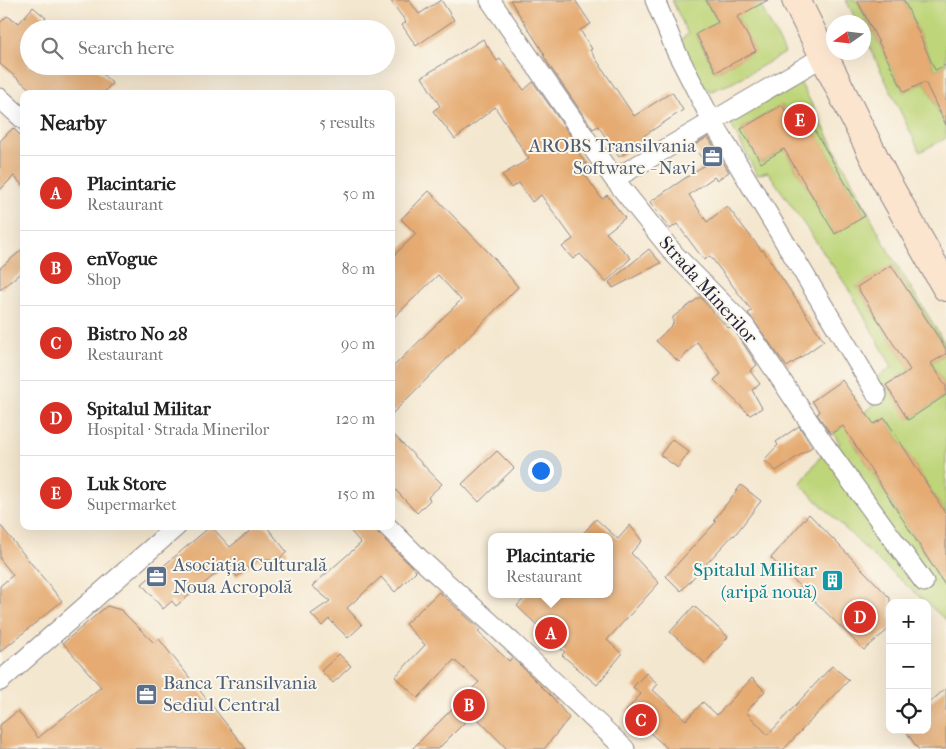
<!DOCTYPE html>
<html lang="en">
<head>
<meta charset="utf-8">
<style>
	:root { --surface:#fff; --page:#f2f2f2; --text:#222; --muted:#767676; --line:#e0e0e0; --accent:#d93025 }
	body { margin:0; font-family:"IM FELL French Canon",serif; background:var(--page); color:var(--text) }
	.controls { position:absolute; right:15px; bottom:15px; display:grid; overflow:hidden; border-radius:10px; box-shadow:0 5px 20px #0002 }
	.controls button { width:45px; height:45px; display:grid; place-items:center; padding:0; border:0; border-bottom:1px solid var(--line); background:var(--surface); color:var(--text); font:25px sans-serif }
	.compass { position:absolute; left:826px; top:15px; width:45px; height:45px; border-radius:50%; background:var(--surface); box-shadow:0 5px 20px #0002; rotate:256deg }
	.you { position:absolute; left:540px; top:470px; width:18px; height:18px; margin:-12px; border:4px solid #fff; border-radius:50%; background:#1a73e8; box-shadow:0 0 0 8px #1a73e833 }
	.badge { display:grid; place-items:center; width:32px; height:32px; border-radius:50%; background:var(--accent); color:#fff; font-size:16px; font-weight:700 }
	.pin { position:absolute; translate:-50% -50%; border:2px solid #fff; box-shadow:0 1px 5px #0006 }
	.popup { position:absolute; left:488px; top:533px; width:125px; height:65px; box-sizing:border-box; display:grid; place-content:center; border-radius:10px; background:var(--surface); filter:drop-shadow(0 1px 4px #0005); font-size:16px; white-space:nowrap; color:var(--muted) }
	.popup b { font-size:19px; color:var(--text) }
	.popup::after { content:''; position:absolute; left:50%; top:100%; margin-left:-10px; border:10px solid transparent; border-top-color:var(--surface) }
	.list { margin:0; padding:0; list-style:none }
	h2 { display:flex; justify-content:space-between; align-items:center; height:65px; margin:0; padding:0 20px; font-size:21px }
	h2 small { font-size:16px; font-weight:400; color:var(--muted) }
	.list li { display:grid; grid-template-columns:32px 1fr auto; gap:15px; align-items:center; box-sizing:border-box; height:75px; padding:0 20px; border-top:1px solid var(--line) }
	.list b { display:block; font-size:19px; white-space:nowrap }
	.list p { margin:0; font-size:16px; white-space:nowrap; color:var(--muted) }
	.list em { font-size:16px; font-style:normal; color:var(--muted) }
	.icon { flex:none; width:28px; height:28px; fill:none; stroke:currentColor; stroke-width:2; stroke-linecap:round; stroke-linejoin:round }
	.map { position:relative; flex:none; width:946px; height:749px; overflow:hidden }
	.search { position:absolute; background:var(--surface); box-shadow:0 5px 20px #0002; left:20px; top:20px; width:375px; height:55px; display:flex; align-items:center; gap:12px; box-sizing:border-box; padding:0 18px; border-radius:28px; color:var(--muted); font-size:19px }
	.panel { position:absolute; background:var(--surface); box-shadow:0 5px 20px #0002; left:20px; top:90px; width:375px; height:440px; border-radius:10px }
	.map>svg:first-child { display:block }
	.green { fill:#bed579; stroke:#707c5a; fill-rule:evenodd }
	.building { fill:#e5ab72 }
	.lines { fill:none; stroke-linecap:round; stroke-linejoin:round }
	.street-casing { stroke:#8b8485; stroke-width:21 }
	.secondary-casing { stroke:#8b8485; stroke-width:30 }
	.street { stroke:#fff; stroke-width:19 }
	.secondary { stroke:#fbe5cf; stroke-width:28 }
	.labels { text-anchor:middle; dominant-baseline:central; stroke-width:4; stroke-linejoin:round; paint-order:stroke }
	.service-label { font-size:19px; fill:#4e5e75; stroke:#fbf7ec; text-anchor:start }
	.street-label { font-size:19px; fill:#22223b; stroke:#fbf7ec }
	.culture-label { font-size:19px; fill:#0d838f; stroke:#fbf7ec; text-anchor:end }
</style>
</head>
<body>
<div class="map">
<svg width="946" height="749" viewBox="0 0 946 749">
	<rect width="100%" height="100%" fill="#fbf7ec"/>
	<filter id="ink" filterUnits="userSpaceOnUse"><feTurbulence type="fractalNoise" baseFrequency=".02" numOctaves="2"/><feDisplacementMap in="SourceGraphic" scale="10" xChannelSelector="R" yChannelSelector="G"/><feConvolveMatrix kernelMatrix="1 2 1 2 8 2 1 2 1" color-interpolation-filters="sRGB"/></filter>
	<filter id="wash" filterUnits="userSpaceOnUse"><feTurbulence type="fractalNoise" baseFrequency=".0096" numOctaves="4" result="noise"/><feDisplacementMap in="SourceGraphic" scale="20" xChannelSelector="R" yChannelSelector="G"/><feGaussianBlur stdDeviation="1.12" result="paint"/><feColorMatrix in="noise" values="0 0 0 0 0 0 0 0 0 0 0 0 0 0 0 0 0 1.4 0 .05"/><feComposite in="paint" operator="in"/></filter>
	<g filter="url(#wash)">
		<rect width="100%" height="100%" fill="#f4e7cf"/>
		<!-- green -->
		<path class="green" d="M672 0H706L718 22 696 35 716 72 755 51 737 17 758 0 785 53 732 83 711 91 698 83 675 45 688 34Z
			M846 0H857L904 92 925 82 941 116 946 113V138L920 152 864 36V22H857Z
			M904 0H946V65L935 70Z
			M798 78 889 252 946 345V349L892 265 857 287 910 370 886 385 909 419 946 395V514L885 418 851 439 937 573 946 568V620L873 556 800 484 820 457 840 443 833 433 886 397 876 378 892 367 850 291 768 172 757 175 730 122ZM782 105 801 136 813 129 865 215 835 234 784 149 761 163 741 129Z
			M946 354V386L931 363Z"/>
		<g id="blocks">
			<!-- building -->
			<path class="building" d="M390 0H409L419 14 441 0 454 20 416 46 402 25 406 22Z
				M510 0H575L591 24 580 30 592 49 590 50 634 116 672 92 683 110 642 137 644 140 619 157 598 126 593 129 551 68 543 55H545Z
				M706 0H768L737 17 756 51 716 72 696 34 718 22Z
				M857 0H904L935 70 946 65V125L925 82 904 92Z
				M33 7 46 18 35 29H29V66H94L112 83 103 94H36L0 64V23L7 16 19 23Z
				M483 39 497 61 500 59 524 90 533 82 575 142 572 144 589 168 583 172 602 199 607 195 625 218 606 233 631 258 606 282 580 254 573 259 562 247 573 239 541 195 532 202 519 183 511 188 502 175 529 159 495 107 455 139 433 111 440 106 422 77Z
				M782 105 801 136 813 128 865 216 835 234 784 149 761 163 741 129Z
				M13 128 24 139V187L14 176 0 190V141Z
				M708 137 729 172 717 180 714 177 689 195 707 222 727 206 762 251 763 250 824 341 787 367 748 313 752 311 710 256 704 260 677 224 670 229 650 202 706 164 693 146Z
				M429 191 495 259 518 287 391 415V369L461 300 438 275 391 320V258L416 234 401 219Z
				M24 248V270L0 290V268Z
				M649 249 661 263 613 288 609 282Z
				M891 265 946 349V354L931 363 946 386V395L908 420 886 385 910 370 857 287Z
				M700 297 728 328 730 327 737 334 757 365 750 371 760 384 752 390 762 408 750 415 714 380 721 374 697 342 679 362 656 341 673 324V317Z
				M842 380 874 424 885 418 946 514V587L843 426 831 434 817 414 820 412 812 401Z
				M799 426 812 447 776 471 764 460 778 445 776 442Z
				M391 432 442 484 428 497 430 500 417 513 391 485Z
				M672 439 689 452 678 468 660 455Z
				M497 451 514 468 479 502 462 484Z
				M741 485 761 501 734 536 733 535 681 591 666 576 716 522 714 520Z
				M809 514 890 598V628L864 650 771 558Z
				M596 519 618 539 630 525 642 541 631 553 659 583 607 640 622 654 597 685 562 655 565 652 537 629 539 627 517 606 528 594H610V537H580Z
				M0 525 62 601 0 652V586L13 575 0 559Z
				M211 526 230 547 256 526H266L287 552 273 564 268 558 262 563 258 559 237 577 227 565 176 606 172 601 163 609 142 584Z
				M346 526H371L416 571 395 592 381 577 347 608 362 625 348 638 329 619 322 626 311 614 330 601 312 586 361 543Z
				M439 592 480 629 478 632 509 661 512 658 518 663 553 698 569 718 544 749H507L473 714 438 749H412L479 682 454 660 418 698 395 677 425 645 405 624Z
				M107 606 121 610 154 643 159 639 246 749H0V725L18 711 38 738 101 687 63 643Z
				M694 606 728 637 705 663 670 632Z
				M339 654 351 666 333 683 321 671Z
				M832 666 849 680 784 749H668L626 711 641 694 633 687 646 673 658 684 653 690 686 720 703 702 717 715 752 678 765 691 746 712 768 735Z
				M946 688V749H918L905 730H927V705Z"/>
		</g>
	</g>
	<g filter="url(#ink)">
		<use href="#blocks" fill-opacity="0" stroke="#8b8485" stroke-width="1"/>
		<g class="lines">
			<defs>
				<path id="street" d="M490 0 614 179 675 255 745 326 824 444 924 582
					M655 0 676 51 712 121 877 395
					M0 98 24 120
					M614 179 824 56
					M387 526 419 558 512 642 625 749
					M0 681 177 526"/>
				<path id="secondary" d="M796 0 886 181 946 287"/>
			</defs>
			<!-- street casing -->
			<use href="#street" class="street-casing"/>
			<!-- secondary casing -->
			<use href="#secondary" class="secondary-casing"/>
			<!-- street -->
			<use href="#street" class="street"/>
			<!-- secondary -->
			<use href="#secondary" class="secondary"/>
		</g>
	</g>
	<!-- icons -->
	<defs>
		<symbol id="office-square" viewBox="-11 -11 22 22"><rect x="-9" y="-9" width="18" height="18" rx="4" fill="#5c6f8a" stroke="#fbf7ec"/><path d="M-6-3h4V-5.5h4V-3h4V5H-6ZM-1-4.5V-3h2v-1.5ZM-6 0V1H6V0Z" fill="#fff"/></symbol>
		<symbol id="building-square" viewBox="-11 -11 22 22"><rect x="-9" y="-9" width="18" height="18" rx="4" fill="#0f9aa8" stroke="#fbf7ec"/><path d="M-4-6H4V6H1V3H-1V6H-4ZM-2.5-4.3h1.7v1.8h-1.7ZM.8-4.3h1.7v1.8H.8ZM-2.5-1h1.7V.8h-1.7ZM.8-1h1.7V.8H.8Z" fill="#fff"/></symbol>
	</defs>
	<g fill-rule="evenodd">
		<use href="#office-square" x="700" y="144" width="25" height="25"/>
		<use href="#office-square" x="144" y="564" width="25" height="25"/>
		<use href="#building-square" x="820" y="568" width="25" height="25"/>
		<use href="#office-square" x="134" y="682" width="25" height="25"/>
	</g>
	<g class="labels">
		<!-- service labels -->
		<g class="service-label">
			<text x="696" y="146" text-anchor="end">AROBS Transilvania<tspan x="696" dy="22">Software - Navi</tspan></text>
			<text x="173" y="565">Asociația Culturală<tspan x="173" dy="22">Noua Acropolă</tspan></text>
			<text x="163" y="683">Banca Transilvania<tspan x="163" dy="22">Sediul Central</tspan></text>
		</g>
		<!-- street labels -->
		<g class="street-label">
			<text transform="translate(708 290) rotate(48)">Strada Minerilor</text>
		</g>
		<!-- culture labels -->
		<g class="culture-label">
			<text x="817" y="570">Spitalul Militar<tspan x="817" dy="22">(aripă nouă)</tspan></text>
		</g>
	</g>
</svg>
<div class="controls">
<button>+</button>
<button>−</button>
<button><svg class="icon" aria-label="locate" viewBox="0 0 24 24"><circle cx="12" cy="12" r="6"/><path d="M12 2v4M12 18v4M2 12h4M18 12h4"/></svg></button>
</div>
<svg class="compass" viewBox="-18 -18 36 36"><path d="M0-13l5 13h-10z" fill="#e53935"/><path d="M0 13l5-13h-10z" fill="#767676"/></svg>
<div class="you"></div>
<div class="pin badge" style="left:551px;top:633px">A</div>
<div class="popup"><b>Placintarie</b>Restaurant</div>
<div class="pin badge" style="left:469px;top:705px">B</div>
<div class="pin badge" style="left:641px;top:720px">C</div>
<div class="pin badge" style="left:860px;top:617px">D</div>
<div class="pin badge" style="left:800px;top:120px">E</div>
<div class="search"><svg class="icon" aria-label="search" viewBox="0 0 24 24"><circle cx="10" cy="10" r="6"/><path d="M15 15l6 6"/></svg>Search here</div>
<section class="panel">
<h2>Nearby<small>5 results</small></h2>
<ul class="list">
<li><span class="badge">A</span><div><b>Placintarie</b><p>Restaurant</p></div><em>50 m</em></li>
<li><span class="badge">B</span><div><b>enVogue</b><p>Shop</p></div><em>80 m</em></li>
<li><span class="badge">C</span><div><b>Bistro No 28</b><p>Restaurant</p></div><em>90 m</em></li>
<li><span class="badge">D</span><div><b>Spitalul Militar</b><p>Hospital · Strada Minerilor</p></div><em>120 m</em></li>
<li><span class="badge">E</span><div><b>Luk Store</b><p>Supermarket</p></div><em>150 m</em></li>
</ul>
</section>
</div>
</body>
</html>
